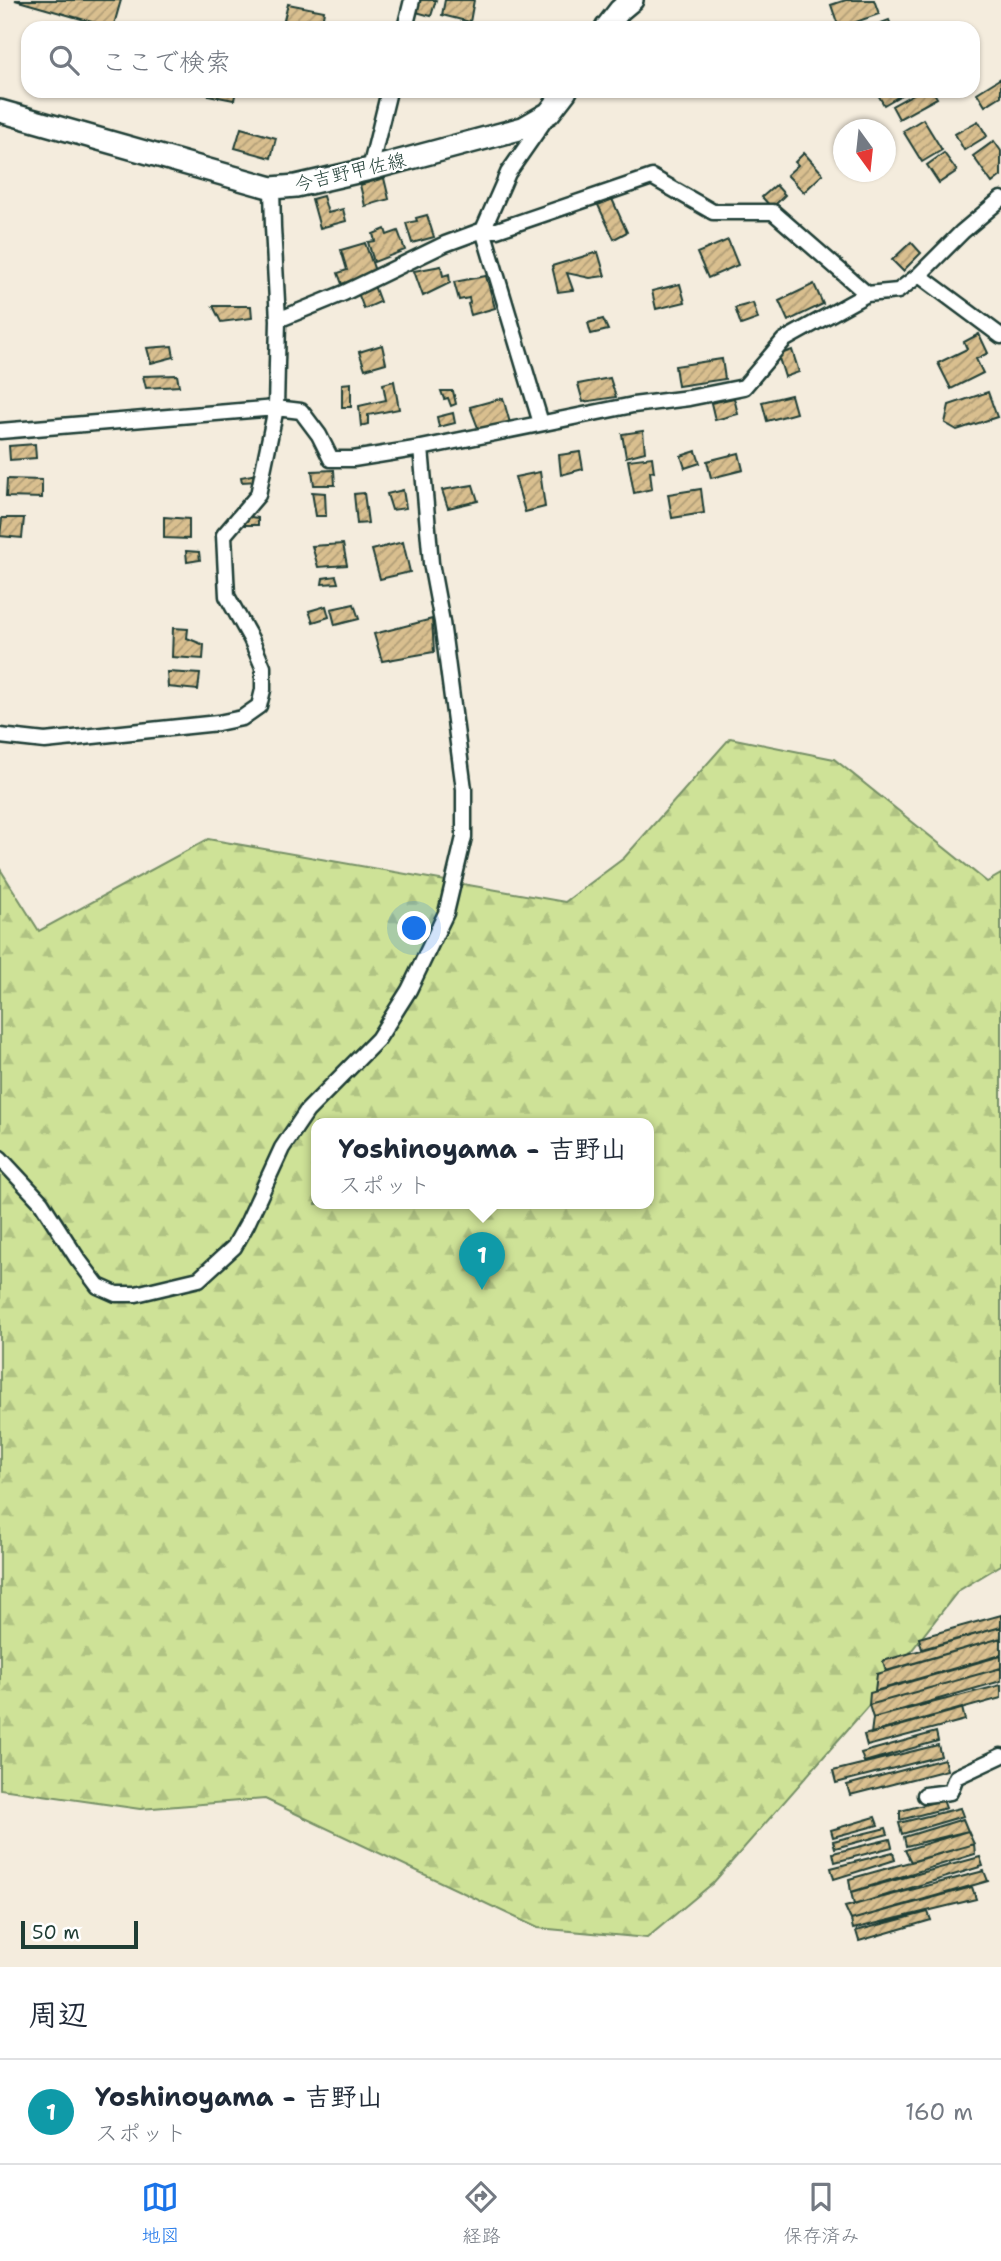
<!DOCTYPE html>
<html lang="ja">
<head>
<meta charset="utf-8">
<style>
	:root { --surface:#fff; --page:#f6f6f7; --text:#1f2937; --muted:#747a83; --line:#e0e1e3; --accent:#1a73e8 }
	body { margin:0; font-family:"Shantell Sans","Klee One",sans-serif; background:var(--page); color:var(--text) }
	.compass { position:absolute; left:833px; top:119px; width:63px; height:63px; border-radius:50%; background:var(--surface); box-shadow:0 2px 5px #0004; rotate:165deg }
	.scale { position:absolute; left:21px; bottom:18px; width:117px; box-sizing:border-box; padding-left:7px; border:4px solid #1f3d34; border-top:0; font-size:19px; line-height:24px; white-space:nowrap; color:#1f3d34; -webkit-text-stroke:5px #fff; paint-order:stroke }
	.you { position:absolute; left:415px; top:929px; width:24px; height:24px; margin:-18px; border:5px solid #fff; border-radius:50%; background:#1a73e8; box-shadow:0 0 0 10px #1a73e833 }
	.badge { display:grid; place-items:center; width:46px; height:46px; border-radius:50%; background:var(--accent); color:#fff; font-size:23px; font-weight:700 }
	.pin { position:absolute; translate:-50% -58px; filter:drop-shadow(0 2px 4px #0008) }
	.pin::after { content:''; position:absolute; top:37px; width:24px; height:21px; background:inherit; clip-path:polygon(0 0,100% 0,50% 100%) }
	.popup { position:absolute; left:311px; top:1118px; width:343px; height:91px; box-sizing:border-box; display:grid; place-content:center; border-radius:14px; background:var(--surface); filter:drop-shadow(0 2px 5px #0005); font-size:23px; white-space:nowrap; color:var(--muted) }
	.popup b { font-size:26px; color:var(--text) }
	.popup::after { content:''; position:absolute; left:50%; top:100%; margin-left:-14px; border:14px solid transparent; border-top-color:var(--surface) }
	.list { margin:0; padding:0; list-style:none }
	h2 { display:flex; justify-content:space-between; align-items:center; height:91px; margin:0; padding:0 28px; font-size:30px }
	h2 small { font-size:23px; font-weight:400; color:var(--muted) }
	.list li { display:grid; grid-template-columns:46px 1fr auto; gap:21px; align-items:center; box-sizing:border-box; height:105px; padding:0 28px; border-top:2px solid var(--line) }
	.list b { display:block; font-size:26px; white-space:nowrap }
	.list p { margin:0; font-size:23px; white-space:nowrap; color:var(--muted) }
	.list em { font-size:23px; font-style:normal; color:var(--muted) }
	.icon { flex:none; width:38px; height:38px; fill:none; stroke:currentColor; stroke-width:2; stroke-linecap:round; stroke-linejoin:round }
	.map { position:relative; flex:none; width:1001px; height:1967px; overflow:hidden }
	.search { position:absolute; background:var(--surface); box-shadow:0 2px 5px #0004; left:21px; right:21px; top:21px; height:77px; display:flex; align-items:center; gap:18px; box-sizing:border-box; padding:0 24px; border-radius:21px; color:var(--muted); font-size:26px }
	.sheet { height:196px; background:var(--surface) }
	nav { display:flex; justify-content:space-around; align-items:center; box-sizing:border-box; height:98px; border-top:2px solid var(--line); background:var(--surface); font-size:19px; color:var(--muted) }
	nav a { display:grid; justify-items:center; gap:4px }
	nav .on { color:var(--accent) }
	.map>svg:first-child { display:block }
	.forest { fill:url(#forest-firs); stroke:#769066; stroke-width:2; fill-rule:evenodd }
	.building { fill:url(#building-hatch); stroke:#1f3d34; stroke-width:2 }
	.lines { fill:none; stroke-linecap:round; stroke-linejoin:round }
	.street-casing { stroke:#1f3d34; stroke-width:19 }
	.secondary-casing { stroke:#1f3d34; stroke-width:26 }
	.street { stroke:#fff; stroke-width:14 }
	.secondary { stroke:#fff; stroke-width:21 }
	.labels { text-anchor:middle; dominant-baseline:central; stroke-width:5; stroke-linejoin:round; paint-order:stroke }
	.street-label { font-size:19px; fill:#1f3d34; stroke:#fff }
</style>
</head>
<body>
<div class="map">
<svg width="1001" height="1967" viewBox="0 0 1001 1967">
	<defs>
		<pattern id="forest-firs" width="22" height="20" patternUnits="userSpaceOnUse" patternTransform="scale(1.75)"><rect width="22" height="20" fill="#cee297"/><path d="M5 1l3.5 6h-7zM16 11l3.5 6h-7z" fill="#b0c383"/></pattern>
		<pattern id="building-hatch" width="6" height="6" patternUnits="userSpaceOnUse" patternTransform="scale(1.75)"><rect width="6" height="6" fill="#d9bf8f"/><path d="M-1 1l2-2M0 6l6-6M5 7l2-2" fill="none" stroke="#af9c76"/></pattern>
	</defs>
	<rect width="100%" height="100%" fill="#f4ecdd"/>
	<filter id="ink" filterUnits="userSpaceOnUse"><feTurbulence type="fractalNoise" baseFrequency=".0143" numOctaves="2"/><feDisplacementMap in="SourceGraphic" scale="14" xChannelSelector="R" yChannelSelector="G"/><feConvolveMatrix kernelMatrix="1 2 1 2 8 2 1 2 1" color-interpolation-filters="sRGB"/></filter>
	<g filter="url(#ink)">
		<!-- forest -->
		<path class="forest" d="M730 738 834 759 987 882 1001 874V1565L958 1591 869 1705 713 1883 647 1938 538 1928 265 1799 140 1809 0 1789V869L39 931 208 839 565 902 624 858ZM316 1124H648V1204H316Z"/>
		<!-- building -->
		<path class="building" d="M15 0H121L113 28Z
			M419 0H436L431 16 416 12Z
			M445 0H474L470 22 442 15Z
			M846 0H874L879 14 839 28 831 5Z
			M288 4 324 11 321 28H282Z
			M889 20 892 28H868Z
			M358 22 386 26 385 28H356Z
			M1001 78V96L985 106 977 93Z
			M209 91H236L234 100 208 95Z
			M881 91H908L884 105 877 93Z
			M919 91H933L937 98 899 119 892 106Z
			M923 119 942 150 922 162 903 131Z
			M978 121 987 136 964 150 955 134Z
			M241 128 276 138 271 158 235 148Z
			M994 141 1001 151V176L992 183 973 156Z
			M804 153 823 174 804 192 787 175 798 165 795 162Z
			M944 153 957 171 939 183 927 165Z
			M384 178 389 199 365 206 360 185Z
			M776 185 785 195 772 208 762 197Z
			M323 196 328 213 343 209 346 221 320 228 312 199Z
			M612 199 627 232 614 239 598 205Z
			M427 215 434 237 412 243 406 223 417 221 416 218Z
			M385 229 387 235 398 231 405 250 374 262 368 242 375 241 373 234Z
			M728 240 738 265 708 278 697 253Z
			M911 242 921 253 903 271 892 260Z
			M365 243 375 271 342 284 338 273 347 270 341 250Z
			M598 252 605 276 590 278 567 273 573 290 558 292 552 266Z
			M441 266 443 276 449 274 450 283 423 296 414 271Z
			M486 276 495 308 471 315 468 304 470 303 469 298 459 300 454 282Z
			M373 283 380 302 364 309 357 290Z
			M680 284 685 302 656 309 652 291Z
			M814 284 823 304 788 321 779 301Z
			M753 303 758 319 741 325 735 308Z
			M213 306H251L252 318 221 322Z
			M603 319 608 330 591 334 588 323Z
			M979 334 988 353 976 359 983 373 951 389 938 363 967 349 964 342Z
			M382 345 386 363 365 369 359 352Z
			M172 346 174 357 151 363 147 348Z
			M792 350 799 372 785 377 778 355Z
			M722 359 725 379 678 386 675 366Z
			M177 375 179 386 146 388 143 376Z
			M610 378 616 397 583 402 578 384Z
			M394 381 399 409 368 415V424L361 426 359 406 386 400 383 384Z
			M351 383V407H342V384Z
			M441 391H453L456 404 451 406 448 398 444 399Z
			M988 392 997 417 957 430 945 423 949 405Z
			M791 395 796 413 767 421 762 402Z
			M503 398 510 423 480 433 470 407Z
			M734 398 738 414 715 420 711 403Z
			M453 413 455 423 439 427 437 417Z
			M643 431 645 452 626 457 622 434Z
			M35 444 36 458 10 460 9 446Z
			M696 451 700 463 685 468 681 456Z
			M580 452 583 469 561 475 559 455Z
			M739 453 743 470 711 478 707 461Z
			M652 457 654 472 650 471 652 489 634 493 628 460Z
			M334 470 335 485H314L312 471Z
			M540 472 545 507 525 512 515 477Z
			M257 474V481L242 482 241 477Z
			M7 479 42 480V498L6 497Z
			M473 485 478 501 448 508 442 490Z
			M701 489 704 513 672 518 668 494Z
			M403 490 406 508 392 510 387 494Z
			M312 492 325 493 326 516H316Z
			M364 493 368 523 357 524 354 494Z
			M243 516 258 518V525H242Z
			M164 517 189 519V539L164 538Z
			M2 518H24L22 538 0 536Z
			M403 542 410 572 380 579 372 550Z
			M343 544 347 565 318 567 312 546Z
			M186 551 199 552 200 560 187 562Z
			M336 576 338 583 322 584 323 578Z
			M354 604 359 619 335 625 331 609Z
			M326 606 329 617 313 622 309 611Z
			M432 619 434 652 382 661 374 634Z
			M173 628 188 629 187 638 204 645 203 659 172 657Z
			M167 672 200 674 198 690 168 687Z
			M1001 1615V1627L922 1649 919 1638Z
			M1001 1627V1638L886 1671 883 1661Z
			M1001 1638V1655L875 1691 877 1674Z
			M1001 1656V1668L869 1705 870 1693Z
			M1001 1668V1681L873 1718 869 1705Z
			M1001 1685V1698L871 1734 873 1718Z
			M962 1708 965 1720 867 1746 864 1735Z
			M936 1732 938 1741 864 1762 861 1753Z
			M938 1745 941 1756 836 1783 833 1771Z
			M944 1759 947 1770 850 1795 847 1785Z
			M943 1800 946 1808 900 1820V1811Z
			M960 1808 963 1816 902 1834 899 1823Z
			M875 1817 878 1825 833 1837 831 1830Z
			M963 1819 968 1831 906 1846 904 1837Z
			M886 1828 888 1834 835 1848 833 1841Z
			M968 1831 974 1844 911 1862 905 1850Z
			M890 1839 892 1847 835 1862 833 1853Z
			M974 1844 975 1854 851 1892 849 1879Z
			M893 1852 895 1860 834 1879 831 1868Z
			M980 1857 983 1866 854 1905 851 1892Z
			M984 1871 988 1881 851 1920 845 1907Z
			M972 1887 976 1899 853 1929 851 1920Z
			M928 1912 931 1920 859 1941 856 1931Z"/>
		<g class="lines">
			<defs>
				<path id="street" d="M405 28 412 0
					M547 117 508 173 483 230H497L652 177 713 212H773L867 294
					M370 169 389 91
					M919 275 1001 336
					M278 320 344 293 445 244 483 230 541 423
					M0 431 276 408 301 411 319 435 331 459H353L421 448 633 405 689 398 744 387 784 340 867 294 898 291 919 275 962 232 1001 199
					M0 736 45 741 218 723 242 718 259 706 263 690V667L251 639 227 596 224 535 258 495 276 408 278 320 273 227 272 188
					M0 1158 41 1202 77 1258 98 1286 116 1294H136L199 1279 234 1247 247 1224 282 1148 307 1111 378 1039 409 990 446 913 464 837V789L442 622 431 563 421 448
					M925 1795 950 1792 956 1777 1001 1756"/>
				<path id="secondary" d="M606 28 620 10 632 0
					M0 111 272 188 296 186 370 169 523 128 549 113 566 91"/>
			</defs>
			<!-- street casing -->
			<use href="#street" class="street-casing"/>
			<!-- secondary casing -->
			<use href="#secondary" class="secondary-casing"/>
			<!-- street -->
			<use href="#street" class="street"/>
			<!-- secondary -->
			<use href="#secondary" class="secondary"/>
		</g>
	</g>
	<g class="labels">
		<!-- street labels -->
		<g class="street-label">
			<text transform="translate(350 172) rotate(-13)">今吉野甲佐線</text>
		</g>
	</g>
</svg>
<svg class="compass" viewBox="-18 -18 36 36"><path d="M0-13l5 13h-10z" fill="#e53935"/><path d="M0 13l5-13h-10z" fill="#747a83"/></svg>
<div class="scale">50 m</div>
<div class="you"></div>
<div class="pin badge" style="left:482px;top:1290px;background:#0f9aa8">1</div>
<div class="popup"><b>Yoshinoyama - 吉野山</b>スポット</div>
<div class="search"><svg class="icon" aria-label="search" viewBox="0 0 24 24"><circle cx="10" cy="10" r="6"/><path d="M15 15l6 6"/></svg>ここで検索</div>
</div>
<section class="sheet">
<h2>周辺<small></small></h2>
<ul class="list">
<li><span class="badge" style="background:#0f9aa8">1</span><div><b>Yoshinoyama - 吉野山</b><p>スポット</p></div><em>160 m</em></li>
</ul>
</section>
<nav>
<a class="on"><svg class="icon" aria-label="map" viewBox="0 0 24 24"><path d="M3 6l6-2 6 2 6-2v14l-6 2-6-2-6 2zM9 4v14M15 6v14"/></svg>地図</a>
<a><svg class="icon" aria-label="directions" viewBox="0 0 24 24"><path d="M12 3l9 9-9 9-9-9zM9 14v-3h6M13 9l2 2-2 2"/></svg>経路</a>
<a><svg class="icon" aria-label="saved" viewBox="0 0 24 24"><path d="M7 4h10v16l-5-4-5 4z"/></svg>保存済み</a>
</nav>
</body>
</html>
